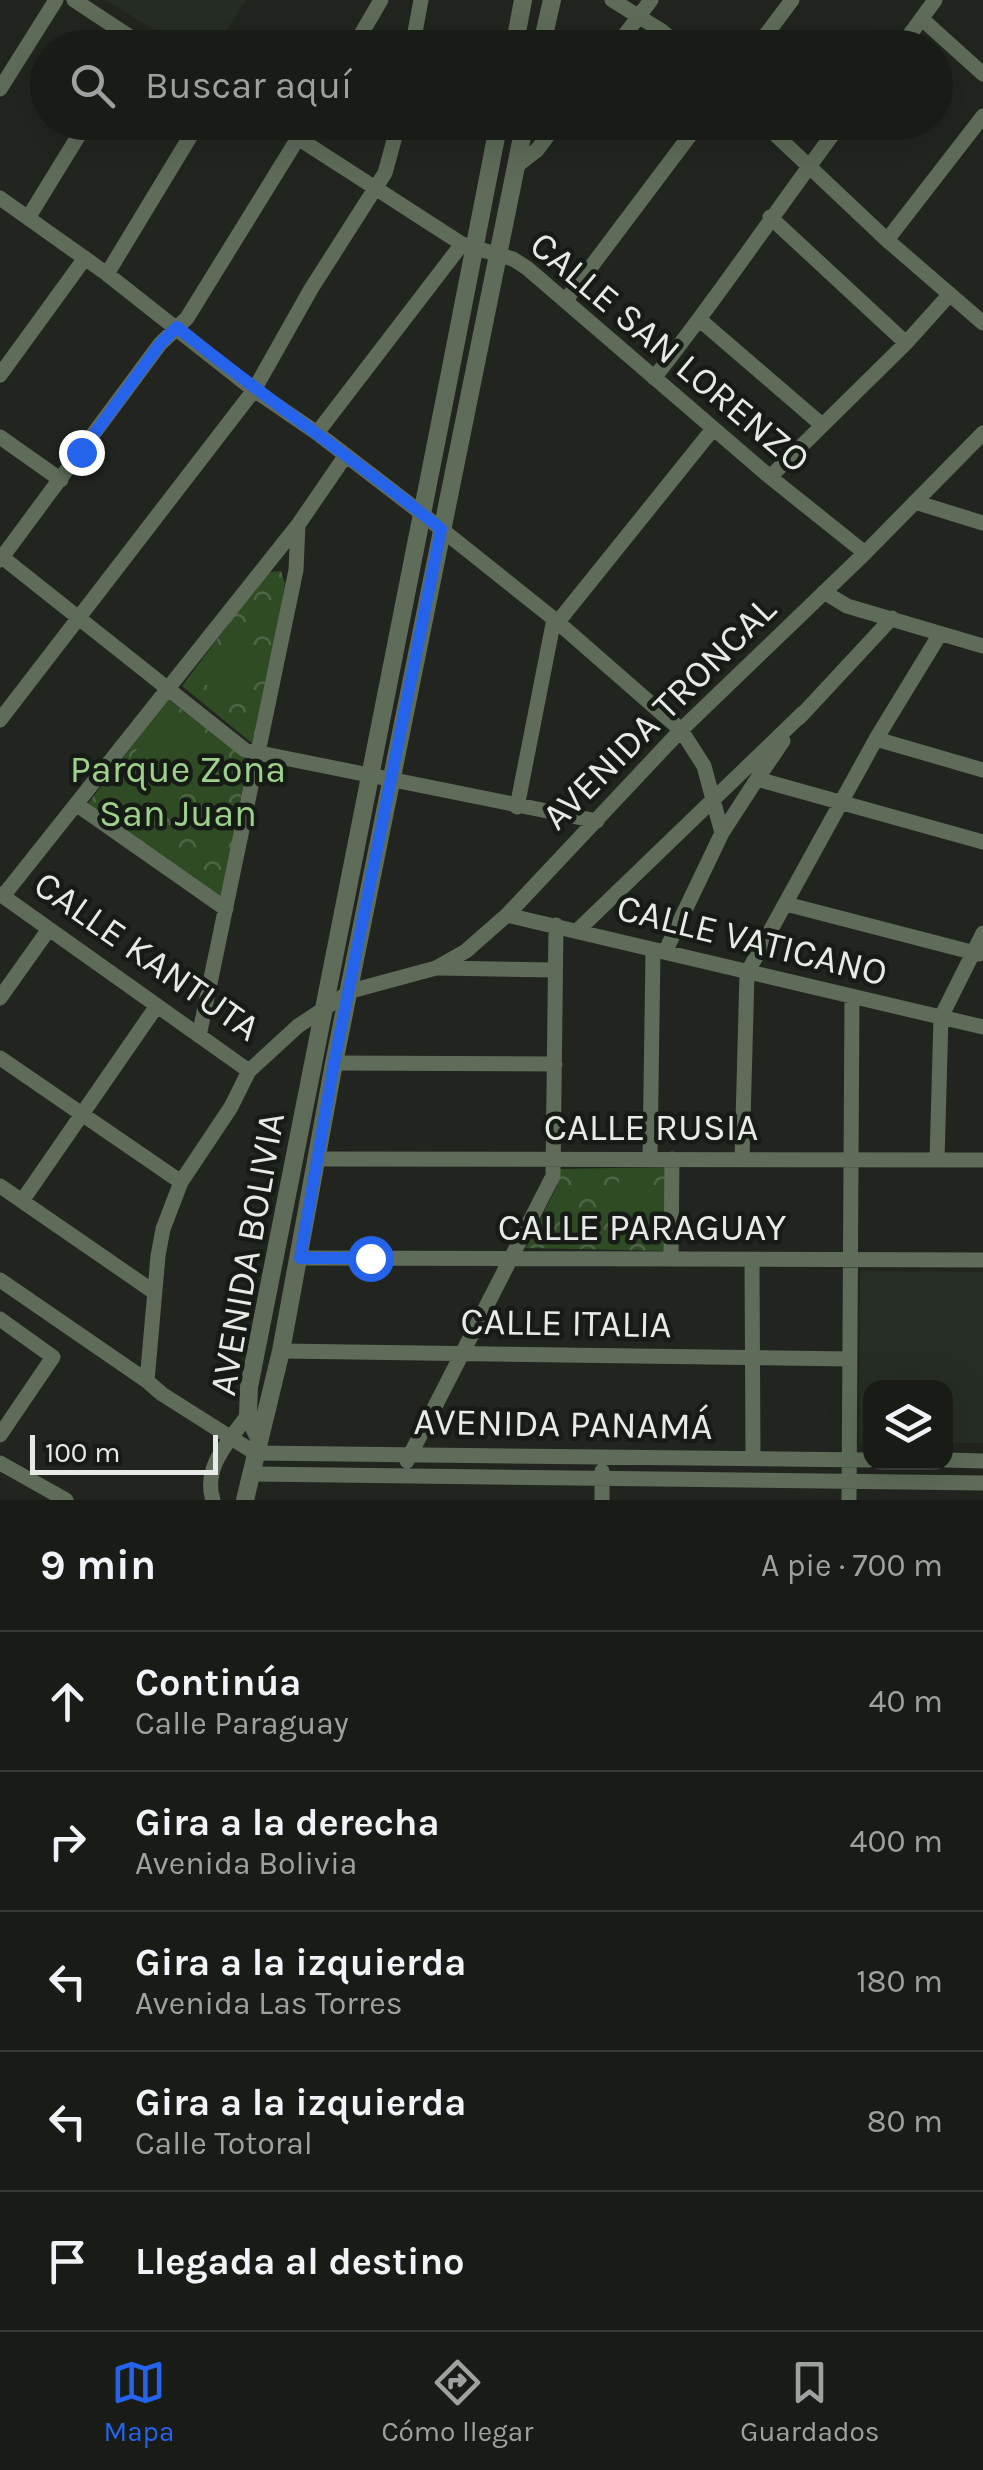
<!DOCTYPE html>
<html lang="es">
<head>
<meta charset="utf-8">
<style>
	:root { --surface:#191b17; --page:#262824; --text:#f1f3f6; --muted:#9fa1a1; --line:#373936; --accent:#2563eb }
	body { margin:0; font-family:Karla,sans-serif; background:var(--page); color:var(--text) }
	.controls { position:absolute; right:30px; bottom:30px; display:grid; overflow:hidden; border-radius:20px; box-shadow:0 10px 40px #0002 }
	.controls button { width:90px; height:90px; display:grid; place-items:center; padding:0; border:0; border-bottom:2px solid var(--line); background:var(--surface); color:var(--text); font:50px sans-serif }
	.scale { position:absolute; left:30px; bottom:25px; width:188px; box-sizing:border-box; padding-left:10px; border:5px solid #e7eae6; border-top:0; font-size:28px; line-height:35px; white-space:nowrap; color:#e7eae6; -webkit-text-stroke:8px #171b16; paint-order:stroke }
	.stop { position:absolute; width:30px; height:30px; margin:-22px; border:8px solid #2563eb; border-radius:50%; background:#fff }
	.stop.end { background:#2563eb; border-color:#fff; box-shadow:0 2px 10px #0008 }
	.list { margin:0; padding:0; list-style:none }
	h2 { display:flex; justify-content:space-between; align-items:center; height:130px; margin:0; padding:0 40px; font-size:42px }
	h2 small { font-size:32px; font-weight:400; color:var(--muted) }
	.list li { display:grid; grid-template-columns:65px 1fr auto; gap:30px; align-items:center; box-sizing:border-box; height:140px; padding:0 40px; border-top:2px solid var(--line) }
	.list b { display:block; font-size:38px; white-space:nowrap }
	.list p { margin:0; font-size:32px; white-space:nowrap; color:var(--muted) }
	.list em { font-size:32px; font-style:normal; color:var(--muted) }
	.icon { flex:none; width:55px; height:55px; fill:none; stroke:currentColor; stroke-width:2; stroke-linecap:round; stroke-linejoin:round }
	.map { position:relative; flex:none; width:983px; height:1500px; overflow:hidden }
	.search { position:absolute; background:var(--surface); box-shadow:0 10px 40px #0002; left:30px; right:30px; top:30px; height:110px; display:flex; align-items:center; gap:25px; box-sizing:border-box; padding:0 35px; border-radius:55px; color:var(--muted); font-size:38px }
	.sheet { height:830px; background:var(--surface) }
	nav { display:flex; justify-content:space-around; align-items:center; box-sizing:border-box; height:140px; border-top:2px solid var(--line); background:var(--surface); font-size:28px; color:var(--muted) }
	nav a { display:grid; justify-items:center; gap:5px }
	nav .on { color:var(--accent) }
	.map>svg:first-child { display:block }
	.built { fill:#262d24 }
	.park { fill:url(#park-crowns) }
	.garden { fill:#2f4b24 }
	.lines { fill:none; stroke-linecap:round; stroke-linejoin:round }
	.minor { stroke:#5e6c59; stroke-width:15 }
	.tertiary { stroke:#5e6c59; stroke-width:18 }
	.route { stroke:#2563eb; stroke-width:12 }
	.labels { text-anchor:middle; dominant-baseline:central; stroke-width:9; stroke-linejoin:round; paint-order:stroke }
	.street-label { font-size:38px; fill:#e7eae6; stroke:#171b16 }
	.park-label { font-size:38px; fill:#9ed18c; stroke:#171b16 }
</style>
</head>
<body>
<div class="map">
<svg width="983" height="1500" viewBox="0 0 983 1500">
	<defs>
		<pattern id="park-crowns" width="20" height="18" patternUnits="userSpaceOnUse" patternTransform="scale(2.5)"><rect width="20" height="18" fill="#2f4b24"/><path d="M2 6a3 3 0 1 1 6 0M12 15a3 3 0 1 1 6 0" fill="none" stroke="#4d6544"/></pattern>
	</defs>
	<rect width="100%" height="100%" fill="#21241f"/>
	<!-- built -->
	<path class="built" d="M106 0H246L216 47 182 48Z
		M860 1271 983 1272V1443H946V1388H870V1443H859Z"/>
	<!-- park -->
	<path class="park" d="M281 571 285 583 281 608 253 744 182 686 260 582 270 572Z
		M168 699 248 760 222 898 86 806Z
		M668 1167 667 1251 526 1248 557 1186 560 1169Z"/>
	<!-- garden -->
	<path class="garden" d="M230 633 260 654 228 700 198 679Z
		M170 706 216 741 143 836 97 802Z
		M619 1177H651V1227H620Z"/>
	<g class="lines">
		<!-- minor -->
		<path class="minor" d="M74 0 147 48
			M612 0 662 31 681 48
			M922 19 983 74
			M353 48 381 0
			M412 48 421 0
			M615 48 651 0
			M756 48 792 0
			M900 48 935 0
			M0 89 56 0
			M273 122 462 244 513 259 527 268 770 477 865 553
			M762 122 887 240 983 323
			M515 167 537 150 558 122
			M0 198 107 274 254 390 317 433 421 513 554 619 681 730 704 766 722 833
			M770 217 906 343
			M28 218 87 122
			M887 240 983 116
			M107 274 199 122
			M566 300 700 122
			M700 320 822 425
			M0 375 85 258
			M654 378C720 295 778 207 842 122
			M317 433 462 244
			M0 437 61 480
			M770 477 906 343 950 294
			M915 502 983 523
			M2 557 245 750 597 821
			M0 560 160 344 187 318 308 122
			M824 592 847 606 983 646
			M557 623 713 429
			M799 718 892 618
			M0 720 254 390 311 289 385 173 399 122
			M876 739 983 770
			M757 779 783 741
			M76 804 226 909
			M517 807 554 619
			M0 894 249 1071 298 1026 351 991 436 968 466 951 507 915 681 730 865 553 983 433
			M3 896 298 525 346 455
			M786 904 979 954
			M507 915 983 1027
			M577 931 803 713
			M665 952 722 833 757 779 983 842
			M438 968 554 970
			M0 998 49 929
			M199 1036 296 570 298 525
			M0 1058 181 1182
			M334 1063 555 1064
			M318 1159 983 1160
			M650 1159 653 950
			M742 1159 747 973 876 739 940 634
			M937 1160 941 1017 983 933
			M0 1186 154 1292
			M22 1201 156 1007
			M300 1258 983 1260
			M671 1259 672 1159
			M752 1260 753 1459
			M0 1280 147 1381 162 1394 255 1453 870 1460
			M0 1319 53 1357 0 1435
			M281 1351 850 1359
			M147 1381 158 1256 163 1229 181 1182 231 1107 249 1071
			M946 1460 983 1461
			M407 1461 553 1176 556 925
			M0 1463 66 1500
			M250 1474 983 1483
			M213 1500C202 1467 230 1440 248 1415
			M602 1500V1471
			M849 1500 852 999"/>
		<!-- tertiary -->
		<path class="tertiary" d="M514 48 523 0
			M541 48 552 0
			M259 1438 248 1415 249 1387C336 967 416 544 499 122
			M245 1500 281 1351 334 1063 525 122"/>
	</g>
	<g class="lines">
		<!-- route -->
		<path class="route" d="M81 452 160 344 177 327C263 397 355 459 441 529L334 1063 300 1258H370"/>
	</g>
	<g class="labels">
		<!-- street labels -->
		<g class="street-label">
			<text transform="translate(670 352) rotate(40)">CALLE SAN LORENZO</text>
			<text transform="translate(659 713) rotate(-45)">AVENIDA TRONCAL</text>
			<text transform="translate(752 940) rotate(14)">CALLE VATICANO</text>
			<text transform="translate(147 956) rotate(35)">CALLE KANTUTA</text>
			<text x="651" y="1127">CALLE RUSIA</text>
			<text x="642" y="1227">CALLE PARAGUAY</text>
			<text transform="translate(247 1254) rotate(-80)">AVENIDA BOLIVIA</text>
			<text transform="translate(566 1323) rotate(1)">CALLE ITALIA</text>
			<text transform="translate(563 1424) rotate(1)">AVENIDA PANAMÁ</text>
		</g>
		<!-- park labels -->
		<g class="park-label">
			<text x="178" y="769">Parque Zona<tspan x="178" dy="44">San Juan</tspan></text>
		</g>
	</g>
</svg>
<div class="controls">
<button><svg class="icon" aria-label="layers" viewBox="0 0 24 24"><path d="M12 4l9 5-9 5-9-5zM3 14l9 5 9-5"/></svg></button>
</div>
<div class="scale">100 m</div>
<div class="stop" style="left:370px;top:1258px"></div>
<div class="stop end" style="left:81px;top:452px"></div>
<div class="search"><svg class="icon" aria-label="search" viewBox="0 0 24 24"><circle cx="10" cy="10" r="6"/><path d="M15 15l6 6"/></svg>Buscar aquí</div>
</div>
<section class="sheet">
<h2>9 min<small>A pie · 700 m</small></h2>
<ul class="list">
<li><svg class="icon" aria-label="ahead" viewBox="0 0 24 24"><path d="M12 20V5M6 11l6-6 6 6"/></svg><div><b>Continúa</b><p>Calle Paraguay</p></div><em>40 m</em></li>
<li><svg class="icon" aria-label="right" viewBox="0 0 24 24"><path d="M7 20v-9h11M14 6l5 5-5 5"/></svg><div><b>Gira a la derecha</b><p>Avenida Bolivia</p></div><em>400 m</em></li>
<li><svg class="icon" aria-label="left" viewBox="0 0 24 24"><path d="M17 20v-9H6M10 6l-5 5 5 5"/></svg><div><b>Gira a la izquierda</b><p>Avenida Las Torres</p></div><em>180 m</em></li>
<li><svg class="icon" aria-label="left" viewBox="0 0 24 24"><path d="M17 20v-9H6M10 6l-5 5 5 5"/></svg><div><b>Gira a la izquierda</b><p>Calle Totoral</p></div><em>80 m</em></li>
<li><svg class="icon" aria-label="arrive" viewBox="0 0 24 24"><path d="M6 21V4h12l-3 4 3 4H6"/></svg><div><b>Llegada al destino</b></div></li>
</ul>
</section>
<nav>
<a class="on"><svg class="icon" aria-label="map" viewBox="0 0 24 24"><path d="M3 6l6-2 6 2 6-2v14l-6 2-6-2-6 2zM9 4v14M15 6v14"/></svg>Mapa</a>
<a><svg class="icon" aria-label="directions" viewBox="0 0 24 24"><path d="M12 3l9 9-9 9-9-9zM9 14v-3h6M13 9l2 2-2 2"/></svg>Cómo llegar</a>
<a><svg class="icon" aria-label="saved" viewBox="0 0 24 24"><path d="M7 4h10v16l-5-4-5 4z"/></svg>Guardados</a>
</nav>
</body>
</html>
